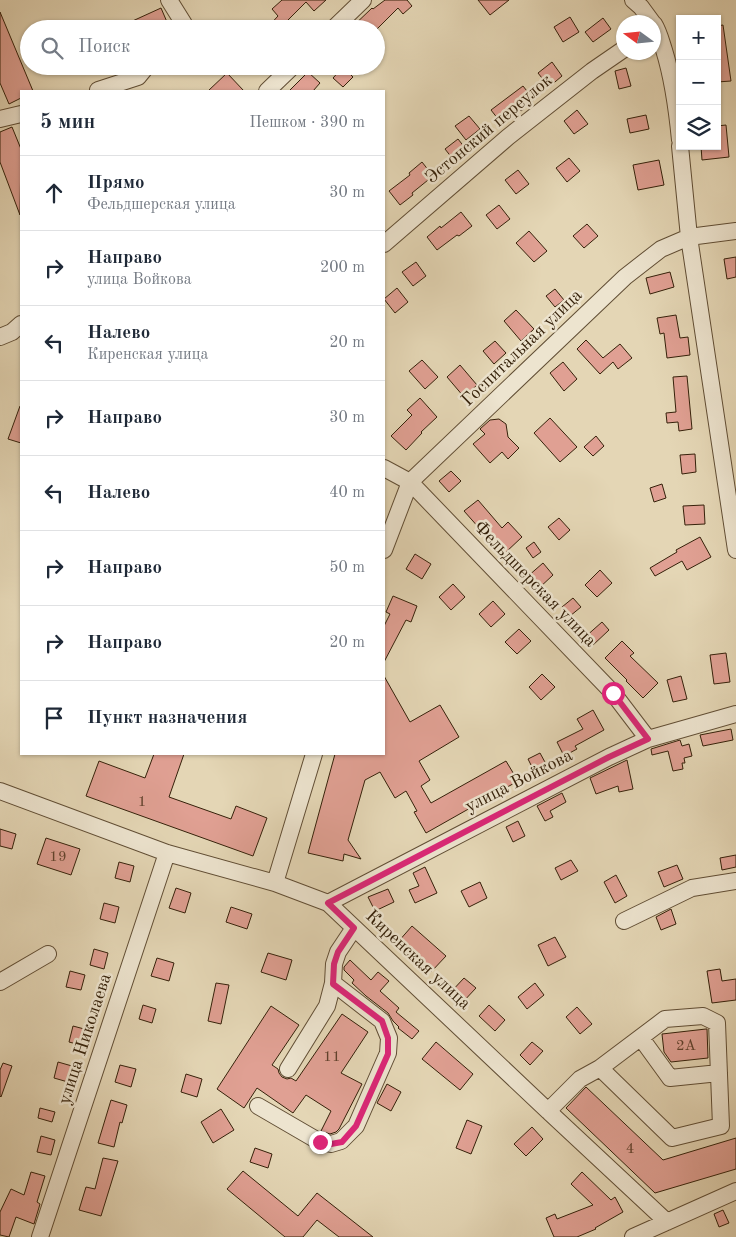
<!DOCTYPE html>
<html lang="ru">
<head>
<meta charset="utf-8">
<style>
	:root { --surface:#fff; --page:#f2f2f3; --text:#1f2937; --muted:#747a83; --line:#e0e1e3 }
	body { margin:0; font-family:"Old Standard TT",serif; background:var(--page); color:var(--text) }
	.controls { position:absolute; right:15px; top:15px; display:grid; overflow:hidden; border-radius:0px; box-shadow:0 1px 4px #0004 }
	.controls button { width:45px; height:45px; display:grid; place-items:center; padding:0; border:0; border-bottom:1px solid var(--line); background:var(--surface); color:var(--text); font:25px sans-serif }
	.compass { position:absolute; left:616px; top:15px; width:45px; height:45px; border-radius:50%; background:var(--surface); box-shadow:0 1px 4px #0004; rotate:285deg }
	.stop { position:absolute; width:15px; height:15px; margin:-11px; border:4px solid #db2777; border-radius:50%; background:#fff }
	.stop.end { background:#db2777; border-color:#fff; box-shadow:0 1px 5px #0008 }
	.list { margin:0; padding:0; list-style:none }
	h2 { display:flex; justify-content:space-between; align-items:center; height:65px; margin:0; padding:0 20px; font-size:21px }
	h2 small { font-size:16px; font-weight:400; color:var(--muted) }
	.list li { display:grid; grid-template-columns:32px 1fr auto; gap:15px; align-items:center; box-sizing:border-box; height:75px; padding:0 20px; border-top:1px solid var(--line) }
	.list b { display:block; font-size:19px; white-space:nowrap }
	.list p { margin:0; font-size:16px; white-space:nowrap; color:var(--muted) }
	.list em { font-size:16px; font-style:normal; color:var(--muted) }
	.icon { flex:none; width:28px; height:28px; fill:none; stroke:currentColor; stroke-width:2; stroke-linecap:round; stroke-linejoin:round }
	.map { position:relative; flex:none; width:736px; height:1237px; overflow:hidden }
	.search { position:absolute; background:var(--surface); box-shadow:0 1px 4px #0004; left:20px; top:20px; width:365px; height:55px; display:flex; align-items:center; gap:12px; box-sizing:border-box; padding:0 18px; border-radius:28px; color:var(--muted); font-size:19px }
	.panel { position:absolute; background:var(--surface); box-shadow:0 1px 4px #0004; left:20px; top:90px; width:365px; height:665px; border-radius:0px }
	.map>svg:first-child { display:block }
	.building { fill:#e0a093; stroke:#35210a }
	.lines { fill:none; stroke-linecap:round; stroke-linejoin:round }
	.minor-casing { stroke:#614e35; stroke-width:18 }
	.minor { stroke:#ede4cf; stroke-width:16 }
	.route { stroke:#db2777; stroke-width:6 }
	.labels { text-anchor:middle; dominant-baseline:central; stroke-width:5; stroke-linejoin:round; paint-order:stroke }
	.number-label { font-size:15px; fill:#60412c }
	.street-label { font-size:18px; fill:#35210a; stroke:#ede4cf }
</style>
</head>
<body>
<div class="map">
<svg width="736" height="1237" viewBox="0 0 736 1237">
	<rect width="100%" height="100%" fill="#e4d6b5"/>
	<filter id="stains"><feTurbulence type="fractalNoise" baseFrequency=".004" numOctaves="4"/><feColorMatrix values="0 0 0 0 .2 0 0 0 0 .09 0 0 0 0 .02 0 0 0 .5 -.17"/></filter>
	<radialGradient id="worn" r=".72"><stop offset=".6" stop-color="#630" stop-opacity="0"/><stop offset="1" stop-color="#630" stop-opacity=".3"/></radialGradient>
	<!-- building -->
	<path class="building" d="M282 0H326L314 11 306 2 279 29H266L278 16 272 9Z
		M385 0H407L412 6 403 14 398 8 377 29H350L372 8 373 9Z
		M478 0H509L490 15Z
		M161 8 170 29H115Z
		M0 12 33 91H21V98L9 104 0 83Z
		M570 17 579 32 563 42 554 27Z
		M603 18 611 29 593 42 585 32Z
		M723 25 731 81 717 82V26Z
		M552 62 562 76 549 87 538 73Z
		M343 67 353 77 343 87 333 78Z
		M626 68 631 86 619 89 615 71Z
		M308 72 320 83 313 91H289Z
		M227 73 244 91H208Z
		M523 86 534 100 521 111 520 109 502 124 491 110Z
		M577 110 588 124 574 134 564 121Z
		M646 115 649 129 630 133 627 119Z
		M469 116 480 129 466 140 455 126Z
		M726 125 729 157 702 160 701 146H717V126Z
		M12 127 21 149 20 215 0 162V132Z
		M458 139 469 153 456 163 445 149Z
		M569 158 580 171 567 182 556 168Z
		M659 160 664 185 638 190 633 165Z
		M422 162 433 176 412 193 413 195 400 205 389 191 410 175 409 173Z
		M518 170 529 184 516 194 505 180Z
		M499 205 510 219 497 229 486 215Z
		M461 212 472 226 459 236 457 235 437 250 427 237 440 226 441 228Z
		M587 224 598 236 584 248 573 236Z
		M529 231 547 251 534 262 516 243Z
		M736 257V277L727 279 724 259Z
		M416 262 426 276 413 286 402 272Z
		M670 272 674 287 650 294 646 278Z
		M397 288 408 302 395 313 384 299Z
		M555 289 564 300 555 307 546 296Z
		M516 310 534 329 521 341 504 321Z
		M676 315 680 338 688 337 690 355 667 358 664 333 660 334 657 318Z
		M586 340 603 358 620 344 632 358 618 369 613 362 600 374 577 349Z
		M495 341 506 353 494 364 483 351Z
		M422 360 438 377 425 389 409 371Z
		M563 362 577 379 564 391 550 373Z
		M460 365 477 385 464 397 447 377Z
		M687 376 692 429 679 431 678 422 667 423 666 413 676 412 673 377Z
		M420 398 437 417 421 432 422 433 406 450 391 436 412 415 407 410Z
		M20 406H21V443L8 439Z
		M550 418 577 447 560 462 534 433Z
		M499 419 506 424 508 437 519 448 508 459 502 452 490 463 473 444 485 434 480 429 490 420Z
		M596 436 604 446 593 456 584 447Z
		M695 454 696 472 682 474 680 455Z
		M451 471 461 481 449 492 439 481Z
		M662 484 666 498 654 502 650 488Z
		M478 500 502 528 508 522 522 537 505 553 482 527 480 529 464 511Z
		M704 505 705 524 685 525 683 506Z
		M559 518 570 530 559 540 548 527Z
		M700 537 711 557 687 570 682 561 655 576 650 568 677 552 676 550Z
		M534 542 541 552 533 558 526 548Z
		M415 554 431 564 422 579 406 569Z
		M543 563 553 575 538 589 527 577Z
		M600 570 612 583 597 597 585 585Z
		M453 584 465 597 451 610 439 597Z
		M393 596 417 606 411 622 406 620 384 662V626L390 614 386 612Z
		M573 598 581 607 570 616 562 607Z
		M493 601 505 614 491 627 479 614Z
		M602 622 609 630 592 646 584 638Z
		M519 629 531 641 517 654 505 642Z
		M622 641 634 653 630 656 658 683 643 698 626 681 627 680 605 658Z
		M726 653 730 682 714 684 710 655Z
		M542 674 555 687 541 700 529 687Z
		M384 676 410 722 440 705 459 737 419 761 430 780 421 786 431 803 506 761 518 781 426 833 414 812 417 811 406 791 395 798 380 772 365 780 348 840 361 859 344 854 343 861 308 853 335 754H384Z
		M681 676 687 699 673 702 667 680Z
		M593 710 604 730 575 746 577 749 564 756 557 742 583 729 577 719Z
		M731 729 733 740 703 746 700 735Z
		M680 740 682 746 689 744 692 756 684 758 685 763H682L683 769 673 771 668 751 652 755 651 749Z
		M540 753 546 764 534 771 528 759Z
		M154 754H184L169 797 231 819 236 806 267 818 253 856 86 796 99 761 145 778Z
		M627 760 633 789 619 792 618 786 596 794 590 778Z
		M562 793 566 802 550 811 553 817 545 821 537 806Z
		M518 821 525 836 513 842 506 827Z
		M0 829 16 834 12 849 0 846Z
		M46 838 80 849 71 875 37 864Z
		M736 855V867L722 870 720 858Z
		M571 860 578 871 561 880 555 868Z
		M119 862 134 866 130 882 115 878Z
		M677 865 683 879 664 887 658 872Z
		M425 867 437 893 415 903 409 890 419 886 413 873Z
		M616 875 627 896 615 903 604 882Z
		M480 882 487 898 469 907 461 891Z
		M176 888 191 893 185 913 169 908Z
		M388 889 394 902 375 911 368 897Z
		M104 903 119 907 115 923 100 919Z
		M231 907 252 914 247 929 226 922Z
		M671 909 676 924 661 930 656 917Z
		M412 926 446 956 431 972 398 942Z
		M555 937 566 957 548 966 538 945Z
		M94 949 108 953 104 969 90 965Z
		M268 953 292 960 286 980 261 972Z
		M157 958 174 963 169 981 151 976Z
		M350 960 371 980 378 972 389 981 380 991 399 1008 396 1012 419 1031 412 1039 398 1028 399 1027 393 1021 388 1013 366 996 352 983 354 980 344 970V967Z
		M720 969 722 981 736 979V1000L712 1003 707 971Z
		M70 971 85 975 81 990 66 987Z
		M464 978 476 988 461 1004 450 993Z
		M216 983 229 985 221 1024 208 1021Z
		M535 983 544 995 527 1009 518 997Z
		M143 1005 156 1009 152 1023 139 1019Z
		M489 1005 505 1020 495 1031 479 1016Z
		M271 1006 299 1025 272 1065 278 1069 279 1073 282 1077 287 1079 291 1078 296 1081 342 1014 368 1032 341 1073 362 1084 339 1129 336 1132 330 1134 321 1131 331 1111 306 1095 293 1113 257 1088 244 1108 217 1089Z
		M577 1007 592 1024 580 1034 566 1017Z
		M73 1026 88 1030 84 1046 69 1042Z
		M706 1029H707L708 1058 671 1062 664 1052 662 1034Z
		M436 1042 473 1074 460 1090 422 1059Z
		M532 1042 543 1051 530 1065 520 1055Z
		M58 1062 72 1066 68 1082 54 1078Z
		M3 1063 12 1066 1 1097 0 1096V1070Z
		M120 1065 136 1069 131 1087 115 1082Z
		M186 1074 202 1079 197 1097 181 1092Z
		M387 1084 401 1092 391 1111 377 1103Z
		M586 1087 663 1160 736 1138V1169L655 1193 566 1108Z
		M111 1100 127 1105 122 1123 120 1122 114 1147 98 1143Z
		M40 1108 55 1112 52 1122 38 1118Z
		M221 1109 234 1130 213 1143 201 1122Z
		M467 1120 482 1126 471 1154 456 1148Z
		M532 1127 543 1139 526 1156 514 1144Z
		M41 1136 55 1140 51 1155 37 1152Z
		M255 1148 272 1154 268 1168 250 1162Z
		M103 1158 118 1161 101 1216 79 1210 86 1187 95 1189Z
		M243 1171 298 1216 317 1193 373 1237H339L317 1220 303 1237H285L227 1189Z
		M31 1172 45 1176 37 1202 40 1204 34 1224 16 1217 9 1237 0 1235V1212L11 1189 24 1195Z
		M582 1172 611 1200 615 1197 623 1212 595 1228 596 1229 577 1237H554L546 1218 555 1214 557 1219 593 1205 571 1184Z
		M723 1210 729 1223 719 1227 714 1214Z"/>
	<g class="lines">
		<defs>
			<path id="minor" d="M169 0 184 24 180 29
				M633 0 641 7 652 22
				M654 24C659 32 661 41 664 50 673 79 677 109 680 140
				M333 29 363 0
				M98 90 138 77 147 66
				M267 91 293 66
				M0 119 21 114
				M680 146 689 237 736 550
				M384 244 508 137 592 71 624 49
				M0 337 12 332 21 324
				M384 468 410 482 613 693 648 739
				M384 550 410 482 625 277 661 249 689 237 736 231
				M0 791 167 853 275 883 328 903 548 1111 667 1222
				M275 883 314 754
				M328 903 609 757 648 739 736 714
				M624 921 692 888 736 881
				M0 982 48 954
				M641 1038 670 1078 719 1073
				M288 1069 327 1006 333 983 334 964 338 952 354 928
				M258 1106 320 1142 331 1144 341 1141 356 1126 388 1053 389 1038 382 1021 333 983
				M548 1111 580 1079 600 1068 672 1138 721 1126 717 1023 703 1016 665 1019 600 1068
				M40 1237 167 853
				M633 1237 736 1191"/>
		</defs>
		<!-- minor casing -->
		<use href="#minor" class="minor-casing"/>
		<!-- minor -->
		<use href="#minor" class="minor"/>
	</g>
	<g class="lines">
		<!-- route -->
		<path class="route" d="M320 1142 331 1144 342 1142 356 1126 388 1054V1038L382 1021 333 984 334 964 338 952 354 928 328 903 609 757 648 739 613 693"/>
	</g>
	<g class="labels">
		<!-- number labels -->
		<g class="number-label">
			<text x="142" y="802">1</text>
			<text x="58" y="857">19</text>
			<text x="686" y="1046">2А</text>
			<text x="332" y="1057">11</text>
			<text x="630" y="1149">4</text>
		</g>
		<!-- street labels -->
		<g class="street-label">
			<text transform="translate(489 129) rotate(-40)">Эстонский переулок</text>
			<text transform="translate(522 348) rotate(-44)">Госпитальная улица</text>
			<text transform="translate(535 584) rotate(46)">Фельдшерская улица</text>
			<text transform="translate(519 781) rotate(-27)">улица Войкова</text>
			<text transform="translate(418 960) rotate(43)">Киренская улица</text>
			<text transform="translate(85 1039) rotate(-72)">улица Николаева</text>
		</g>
	</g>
	<rect width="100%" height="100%" filter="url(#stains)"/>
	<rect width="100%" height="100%" fill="url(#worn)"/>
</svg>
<div class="controls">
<button>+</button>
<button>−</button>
<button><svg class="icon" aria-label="layers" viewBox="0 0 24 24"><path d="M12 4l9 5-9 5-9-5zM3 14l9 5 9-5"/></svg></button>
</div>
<svg class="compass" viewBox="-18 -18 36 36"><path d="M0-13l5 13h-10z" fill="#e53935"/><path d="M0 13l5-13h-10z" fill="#747a83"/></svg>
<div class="stop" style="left:613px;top:693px"></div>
<div class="stop end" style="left:320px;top:1142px"></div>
<div class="search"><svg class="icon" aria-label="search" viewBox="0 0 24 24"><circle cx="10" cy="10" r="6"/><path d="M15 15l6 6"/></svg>Поиск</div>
<section class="panel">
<h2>5 мин<small>Пешком · 390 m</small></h2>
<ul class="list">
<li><svg class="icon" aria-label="ahead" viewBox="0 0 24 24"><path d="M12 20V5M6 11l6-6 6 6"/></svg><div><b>Прямо</b><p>Фельдшерская улица</p></div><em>30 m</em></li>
<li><svg class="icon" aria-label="right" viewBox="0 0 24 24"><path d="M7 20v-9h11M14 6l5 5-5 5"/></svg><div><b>Направо</b><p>улица Войкова</p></div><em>200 m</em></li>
<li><svg class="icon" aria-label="left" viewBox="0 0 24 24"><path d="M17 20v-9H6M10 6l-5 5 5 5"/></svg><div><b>Налево</b><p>Киренская улица</p></div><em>20 m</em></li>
<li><svg class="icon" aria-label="right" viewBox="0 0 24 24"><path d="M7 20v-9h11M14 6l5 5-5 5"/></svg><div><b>Направо</b></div><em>30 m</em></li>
<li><svg class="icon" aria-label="left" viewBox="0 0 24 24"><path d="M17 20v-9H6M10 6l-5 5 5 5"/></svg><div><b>Налево</b></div><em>40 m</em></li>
<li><svg class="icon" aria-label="right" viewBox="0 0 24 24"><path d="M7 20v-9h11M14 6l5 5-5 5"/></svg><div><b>Направо</b></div><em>50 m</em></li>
<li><svg class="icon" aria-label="right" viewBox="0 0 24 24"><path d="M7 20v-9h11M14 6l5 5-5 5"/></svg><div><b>Направо</b></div><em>20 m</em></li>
<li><svg class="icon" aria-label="arrive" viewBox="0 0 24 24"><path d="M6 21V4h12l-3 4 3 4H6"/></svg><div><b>Пункт назначения</b></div></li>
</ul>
</section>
</div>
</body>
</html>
